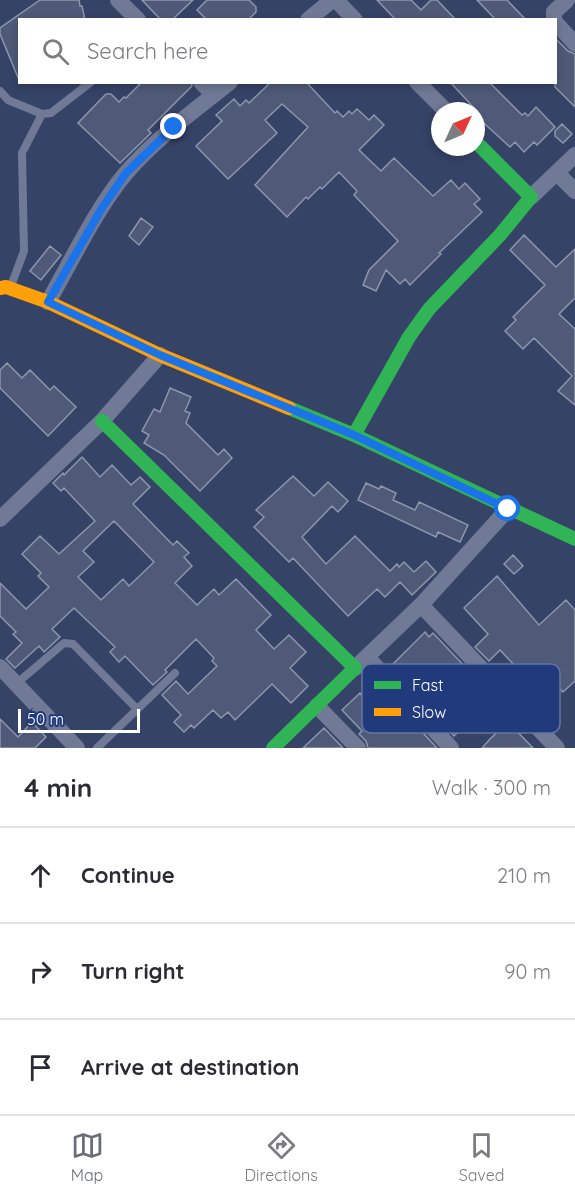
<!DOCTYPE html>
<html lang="en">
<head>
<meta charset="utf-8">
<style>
	:root { --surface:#fff; --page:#f7f7f7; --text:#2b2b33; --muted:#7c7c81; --line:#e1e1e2; --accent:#6a6d77 }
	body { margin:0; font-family:Quicksand,sans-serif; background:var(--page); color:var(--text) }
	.compass { position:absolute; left:431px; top:102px; width:54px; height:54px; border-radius:50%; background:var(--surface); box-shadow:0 3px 9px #0003; rotate:46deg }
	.scale { position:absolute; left:18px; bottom:15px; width:122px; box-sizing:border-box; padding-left:6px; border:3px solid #fff; border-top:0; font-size:16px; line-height:21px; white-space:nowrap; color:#fff; -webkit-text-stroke:4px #213a7b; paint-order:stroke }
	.stop { position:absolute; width:18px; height:18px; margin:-14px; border:4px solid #1a73e8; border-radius:50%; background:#fff }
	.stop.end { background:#1a73e8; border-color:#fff; box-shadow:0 2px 6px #0008 }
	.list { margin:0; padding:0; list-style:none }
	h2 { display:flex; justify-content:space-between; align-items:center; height:78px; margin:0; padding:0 24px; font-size:26px }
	h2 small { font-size:20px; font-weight:400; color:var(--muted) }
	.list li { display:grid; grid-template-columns:39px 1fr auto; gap:18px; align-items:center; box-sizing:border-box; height:96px; padding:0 24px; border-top:2px solid var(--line) }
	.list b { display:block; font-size:22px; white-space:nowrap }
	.list em { font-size:20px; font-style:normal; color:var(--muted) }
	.icon { flex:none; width:33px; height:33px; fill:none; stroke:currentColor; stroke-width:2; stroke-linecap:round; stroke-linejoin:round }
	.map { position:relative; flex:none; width:575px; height:748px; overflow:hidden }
	.search { position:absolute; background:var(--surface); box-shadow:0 3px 9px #0003; left:18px; right:18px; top:18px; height:66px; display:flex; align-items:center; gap:15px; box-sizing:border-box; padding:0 21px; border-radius:0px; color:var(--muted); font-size:22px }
	.sheet { height:366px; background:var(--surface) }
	nav { display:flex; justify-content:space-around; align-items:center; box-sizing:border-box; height:84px; border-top:2px solid var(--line); background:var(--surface); font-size:16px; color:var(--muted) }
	nav a { display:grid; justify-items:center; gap:3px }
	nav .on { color:var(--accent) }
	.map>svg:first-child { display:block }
	.building { fill:#4e5a77; stroke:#8d96ac; stroke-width:1.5; fill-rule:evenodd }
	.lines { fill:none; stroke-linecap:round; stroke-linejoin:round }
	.lane { stroke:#707a96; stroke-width:8 }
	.street { stroke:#707a96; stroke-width:16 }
	.fast { stroke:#30b455; stroke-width:14 }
	.slow { stroke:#ff9f0a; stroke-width:14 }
	.route { stroke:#1a73e8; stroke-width:8 }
	.key { fill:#213a7b; stroke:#6475a3; stroke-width:1.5 }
	.key-label { font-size:16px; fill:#fff }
</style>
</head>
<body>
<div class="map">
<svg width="575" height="748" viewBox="0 0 575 748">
	<rect width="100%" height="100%" fill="#354367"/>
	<!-- building -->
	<path class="building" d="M40 0H79L80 6H82L85 20H20L19 80 0 34V28Z
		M142 0H193L172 20H161Z
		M207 0H249L256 7V12L248 20H207L197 10Z
		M377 0H411L421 10 431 0H437L456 20H396Z
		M477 0H507L526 20H496Z
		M555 38 568 51 575 54V107L555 87Z
		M142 82H191L192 86 148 130 151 133 120 163 78 123 106 94H111L119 102 124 97 126 98Z
		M271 82H306L335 113 337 111 343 117 349 111 352 114 357 109 369 120 374 115 384 125 359 150 381 171 394 158 433 196 451 180 459 189 465 183 480 199 474 204 482 212 439 253 441 254 410 285 405 279 400 284 386 270 376 291 363 285 369 270 398 241 354 195 357 191 339 172 322 189 320 187 308 199 306 197 287 217 255 185 308 127 282 104 265 120 277 133 228 179 196 146 222 121 216 115 234 99 240 106 246 100 249 103Z
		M450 82H489L522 115 525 113 528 116 536 107 555 127 537 145 534 142 524 152 515 142 510 147 476 116V110Z
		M562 124 572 134 563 143 555 136V131Z
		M141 218 153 227 139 245 129 236Z
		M524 235 556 267 575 249V298L559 314 575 329V405L558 391 572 376 534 338 523 349 505 331 516 320 513 317 545 285 510 250Z
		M50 246 61 255 41 280 30 271Z
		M7 363 22 378 30 370 50 390 54 386 76 407 48 436 0 388V370Z
		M170 388 191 397 185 411 190 413 186 423 218 455 224 449 232 458 200 491 164 455 144 443 149 435 142 431 154 409 160 412Z
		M82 457 100 477 112 465 131 485 140 477 150 487 133 504 173 545 177 541 189 553 184 557 192 566 175 583 197 605 214 589 219 595 236 579 271 615 256 630 274 649 289 635 306 652 290 668 308 686 291 703 272 684 235 720 228 712 221 718 213 710 194 728 191 725 184 732 174 722 181 715 162 695 176 681 188 694 217 666 212 661 214 658 196 639 165 670 167 672 153 685 125 656 119 662 110 652 115 647 74 608 52 629 60 637 44 652 39 646 15 668 6 659 22 643 13 634 16 632 0 616V583L26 609 49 587 38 576 41 573 22 554 40 536 59 554 95 521 64 488 61 491 53 483 63 473 64 475ZM114 521 154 562 129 586 123 579 101 600 78 577 94 562 83 551Z
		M293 476 314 496 328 482 348 501 338 512 332 506 302 537 326 564 355 536 390 571 397 564 399 567 404 562 414 572 426 561 436 572 412 595 400 582 385 597 377 589 348 616 293 558 289 562 254 527 264 517 256 510Z
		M366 483 379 489 381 486 396 493 393 500 415 510 419 502 468 525 460 542 438 532 436 537 358 500Z
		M513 555 523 566 514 574 504 564Z
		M497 576 539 625 566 600 575 610V681L563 692 544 672 529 686 515 670 517 668 500 650 489 661 475 647 488 634 464 608Z
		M425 632 429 637 433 633 490 693 488 696 492 700 454 736 439 720 454 705 436 687 421 700 390 667Z
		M360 693 379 713 386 707 392 713 398 706 437 748H368L366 741 359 734 362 731 342 710Z
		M0 719 18 737 32 722 46 737 35 748H0Z
		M508 722 533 748H482L491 738Z
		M324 728 343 748H303Z"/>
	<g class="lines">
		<!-- lane -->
		<path class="lane" d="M0 91 8 100 42 114 51 113 91 82
			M11 286 24 251 22 153 42 114
			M16 684 64 643 73 644 137 709
			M97 748 175 673"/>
		<!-- street -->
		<path class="street" d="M118 0 138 20
			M336 0 355 20
			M308 20 332 0
			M554 20V12L567 0
			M556 23 575 44
			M201 82 214 95
			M417 82 446 111
			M557 173 575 191
			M531 197 575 155
			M48 302C71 262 97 207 126 173 156 138 194 111 230 82
			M0 519 102 421 160 355
			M421 605 557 748
			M367 657 451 748
			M0 667 77 748
			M355 668 421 605 508 509
			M317 706 358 748"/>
		<!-- fast -->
		<path class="fast" d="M289 408 354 435 575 539
			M102 421 355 668 273 748
			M354 435 409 337 429 309 500 235 531 197 476 142"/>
		<!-- slow -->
		<path class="slow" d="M0 288 6 287 48 302 160 355 289 408"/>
	</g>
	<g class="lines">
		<!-- route -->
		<path class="route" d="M174 127 126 173 102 208 48 302 160 355 354 435 508 509"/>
	</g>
	<!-- legend -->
	<rect x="362" y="664" width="198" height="69" rx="9" class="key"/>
	<rect x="374" y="681" width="27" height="8" fill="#30b455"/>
	<rect x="374" y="708" width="27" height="8" fill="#ff9f0a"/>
	<g class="key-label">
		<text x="412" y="691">Fast</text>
		<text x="412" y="718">Slow</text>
	</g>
</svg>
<svg class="compass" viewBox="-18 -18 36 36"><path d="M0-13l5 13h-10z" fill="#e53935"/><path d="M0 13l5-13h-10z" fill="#7c7c81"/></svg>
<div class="scale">50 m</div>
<div class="stop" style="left:508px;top:509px"></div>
<div class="stop end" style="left:174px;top:127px"></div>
<div class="search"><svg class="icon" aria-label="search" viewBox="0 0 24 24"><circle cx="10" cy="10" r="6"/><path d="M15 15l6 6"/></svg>Search here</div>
</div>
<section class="sheet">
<h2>4 min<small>Walk · 300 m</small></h2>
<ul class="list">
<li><svg class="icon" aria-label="ahead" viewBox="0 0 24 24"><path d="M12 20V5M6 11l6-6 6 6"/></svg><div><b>Continue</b></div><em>210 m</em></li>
<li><svg class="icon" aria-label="right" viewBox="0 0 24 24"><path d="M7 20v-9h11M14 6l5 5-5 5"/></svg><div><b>Turn right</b></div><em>90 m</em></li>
<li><svg class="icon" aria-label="arrive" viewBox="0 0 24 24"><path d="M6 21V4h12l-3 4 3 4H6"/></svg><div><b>Arrive at destination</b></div></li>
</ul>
</section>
<nav>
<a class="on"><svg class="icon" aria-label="map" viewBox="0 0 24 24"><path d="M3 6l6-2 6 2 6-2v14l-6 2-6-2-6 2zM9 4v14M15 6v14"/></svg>Map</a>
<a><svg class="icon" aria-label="directions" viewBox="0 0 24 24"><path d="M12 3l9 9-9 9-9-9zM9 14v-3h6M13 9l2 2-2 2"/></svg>Directions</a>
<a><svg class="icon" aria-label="saved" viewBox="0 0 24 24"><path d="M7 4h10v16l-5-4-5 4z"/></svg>Saved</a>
</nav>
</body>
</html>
